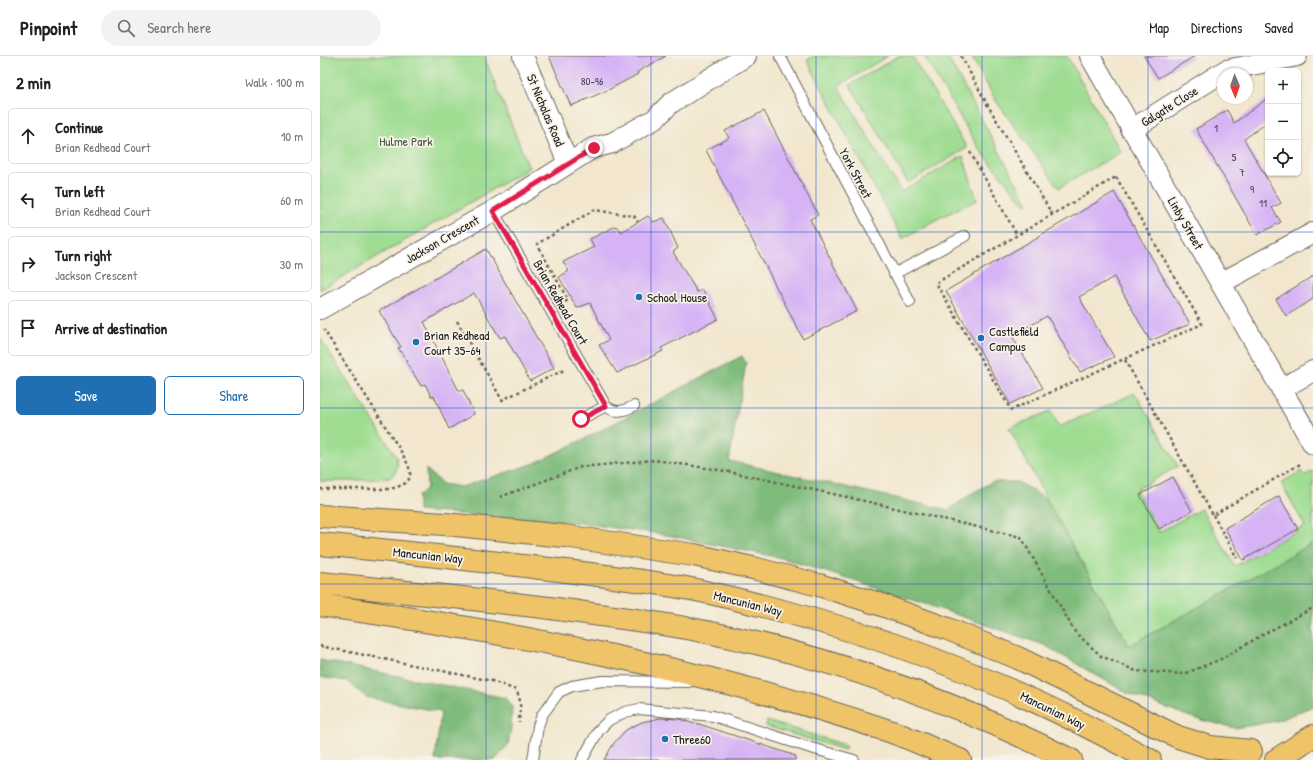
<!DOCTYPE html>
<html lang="en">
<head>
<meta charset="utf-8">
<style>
	:root { --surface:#fff; --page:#f2f2f2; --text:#202124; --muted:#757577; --line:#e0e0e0; --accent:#1f6fb2 }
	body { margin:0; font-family:"Patrick Hand",sans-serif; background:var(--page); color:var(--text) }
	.controls { position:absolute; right:12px; top:12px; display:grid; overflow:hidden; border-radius:6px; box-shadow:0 1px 3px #0004 }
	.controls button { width:36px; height:36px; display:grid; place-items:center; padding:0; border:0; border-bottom:1px solid var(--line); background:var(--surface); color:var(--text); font:20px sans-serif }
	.compass { position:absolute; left:897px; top:12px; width:36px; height:36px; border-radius:50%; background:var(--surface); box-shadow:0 1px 3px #0004; rotate:178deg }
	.stop { position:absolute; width:12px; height:12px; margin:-9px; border:3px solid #e11d48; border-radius:50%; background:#fff }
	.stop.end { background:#e11d48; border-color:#fff; box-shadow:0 1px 4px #0008 }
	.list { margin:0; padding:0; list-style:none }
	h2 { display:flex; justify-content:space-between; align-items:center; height:52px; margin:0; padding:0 16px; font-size:17px }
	h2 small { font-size:13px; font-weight:400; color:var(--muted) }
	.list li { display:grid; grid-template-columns:26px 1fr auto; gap:12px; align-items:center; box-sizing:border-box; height:56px; margin:0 8px 8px; padding:0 8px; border:1px solid var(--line); border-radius:6px }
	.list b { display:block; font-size:15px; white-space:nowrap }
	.list p { margin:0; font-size:13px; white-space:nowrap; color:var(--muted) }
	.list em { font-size:13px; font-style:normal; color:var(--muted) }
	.actions { display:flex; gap:8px; padding:12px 16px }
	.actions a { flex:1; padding:9px 0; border:1px solid var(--accent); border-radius:6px; text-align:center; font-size:14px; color:var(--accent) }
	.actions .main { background:var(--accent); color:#fff }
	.icon { flex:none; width:22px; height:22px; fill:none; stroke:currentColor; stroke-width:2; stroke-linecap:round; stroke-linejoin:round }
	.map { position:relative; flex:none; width:993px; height:704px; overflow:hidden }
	header { display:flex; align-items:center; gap:24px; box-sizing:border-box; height:56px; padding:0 20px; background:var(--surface); border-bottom:1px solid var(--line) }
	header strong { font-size:19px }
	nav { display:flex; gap:22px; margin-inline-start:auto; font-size:14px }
	.search { width:280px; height:36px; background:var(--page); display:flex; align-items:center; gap:10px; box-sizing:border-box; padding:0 14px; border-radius:22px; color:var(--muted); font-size:15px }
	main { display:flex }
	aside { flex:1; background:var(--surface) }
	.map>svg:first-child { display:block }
	.green { fill:#9fdd92; stroke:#5e7c57 }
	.forest { fill:#7fbc7c; stroke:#4e6c4c }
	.building { fill:#d6b3f5 }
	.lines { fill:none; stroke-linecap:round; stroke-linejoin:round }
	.service-casing { stroke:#67635a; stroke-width:12 }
	.minor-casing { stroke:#67635a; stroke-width:22 }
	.trunk-casing { stroke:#67635a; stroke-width:24 }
	.motorway-casing { stroke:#67635a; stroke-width:24 }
	.path { stroke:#67635a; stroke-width:2.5; stroke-dasharray:3 3; stroke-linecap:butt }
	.service { stroke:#fff; stroke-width:10 }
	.minor { stroke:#fff; stroke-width:20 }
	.trunk { stroke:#efc469; stroke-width:22 }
	.motorway { stroke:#efc469; stroke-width:22 }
	.route { stroke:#e11d48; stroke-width:5 }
	.grid { fill:none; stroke:#1d4ed8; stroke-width:1; stroke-opacity:0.55 }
	.poi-dot { fill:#1f6fb2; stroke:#f7f3e8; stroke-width:1.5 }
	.labels { text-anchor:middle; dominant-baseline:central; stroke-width:3.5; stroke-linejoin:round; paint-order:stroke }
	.number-label { font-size:11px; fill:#4a4252 }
	.street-label { font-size:13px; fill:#1c1c1c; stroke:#f7f3e8 }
	.park-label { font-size:13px; fill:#43563f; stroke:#f7f3e8 }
	.poi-label { font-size:13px; fill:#1c1c1c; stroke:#f7f3e8; text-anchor:start }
</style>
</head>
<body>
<header>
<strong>Pinpoint</strong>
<div class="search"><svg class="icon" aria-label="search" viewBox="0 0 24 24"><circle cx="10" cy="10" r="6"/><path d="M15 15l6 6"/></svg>Search here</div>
<nav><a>Map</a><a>Directions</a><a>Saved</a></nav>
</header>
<main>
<aside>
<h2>2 min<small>Walk · 100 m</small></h2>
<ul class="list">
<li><svg class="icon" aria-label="ahead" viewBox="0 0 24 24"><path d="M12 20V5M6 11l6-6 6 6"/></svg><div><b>Continue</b><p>Brian Redhead Court</p></div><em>10 m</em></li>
<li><svg class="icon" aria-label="left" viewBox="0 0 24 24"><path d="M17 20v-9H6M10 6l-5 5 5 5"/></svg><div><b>Turn left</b><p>Brian Redhead Court</p></div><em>60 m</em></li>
<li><svg class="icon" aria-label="right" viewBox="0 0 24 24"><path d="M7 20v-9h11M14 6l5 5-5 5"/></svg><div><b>Turn right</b><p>Jackson Crescent</p></div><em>30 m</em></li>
<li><svg class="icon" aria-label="arrive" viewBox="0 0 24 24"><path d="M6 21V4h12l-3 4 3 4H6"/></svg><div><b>Arrive at destination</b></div></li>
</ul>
<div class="actions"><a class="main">Save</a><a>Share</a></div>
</aside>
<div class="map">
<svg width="993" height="704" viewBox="0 0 993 704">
	<rect width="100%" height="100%" fill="#f7f3e8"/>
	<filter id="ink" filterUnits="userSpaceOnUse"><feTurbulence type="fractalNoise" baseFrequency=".025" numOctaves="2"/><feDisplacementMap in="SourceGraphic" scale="8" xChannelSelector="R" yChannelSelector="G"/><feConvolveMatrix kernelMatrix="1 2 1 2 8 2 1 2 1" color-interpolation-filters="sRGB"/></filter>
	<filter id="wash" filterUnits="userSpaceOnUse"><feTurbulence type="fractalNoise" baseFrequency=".012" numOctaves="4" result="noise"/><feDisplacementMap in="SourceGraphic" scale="16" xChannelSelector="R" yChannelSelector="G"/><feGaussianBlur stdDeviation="0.9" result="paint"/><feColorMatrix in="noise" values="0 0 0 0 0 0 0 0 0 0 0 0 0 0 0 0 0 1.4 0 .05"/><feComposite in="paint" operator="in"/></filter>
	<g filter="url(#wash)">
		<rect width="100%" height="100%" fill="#f2e7ce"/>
		<!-- green -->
		<path class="green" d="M0 0H164L209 112 0 234Z
			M494 0H568L518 30 581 136 643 100 657 144 621 161 582 183 487 4Z
			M578 0H592L647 92 588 127 530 29Z
			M604 0H627L708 148 703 147 658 91Z
			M651 0H747L801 96 739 132 676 45Z
			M0 282 76 400C79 409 77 416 70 422L27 425H0Z
			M815 337 858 410 816 434 839 476 881 453 915 510 985 470 961 427 981 415 984 420 993 415V487L809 590 727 444 689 372 731 355 739 371Z
			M447 665 526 689 525 694 446 670Z"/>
		<!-- forest -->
		<path class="forest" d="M422 300 426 307 409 405 629 454 651 438 672 426H698L726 443 809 590 993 487V650L957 665 915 672 873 662 807 637 724 589 600 546 462 502 341 478 259 467 98 455V440L107 431 106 413 123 428 141 431 215 407 270 380Z
			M0 604 185 642 192 650 191 672 188 689 175 704H115L121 656 46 641 27 625 0 621Z"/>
		<g id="blocks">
			<!-- building -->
			<path class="building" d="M229 0H346L317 16 318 18 290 33 251 50Z
				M824 0H875L838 22Z
				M948 42V66L924 83 961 147 952 152 961 166 937 179 876 73 907 54 914 67Z
				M444 55 498 159 490 163 537 255 483 283 386 94 409 82 405 75Z
				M794 136 870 268 830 285 794 221 759 241 794 301 760 316 727 260 692 280 723 332 690 348 626 235Z
				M328 160 333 166 344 162 358 192 353 196 377 236 383 234 398 263 341 292 343 295 297 317 279 289 289 284 270 247 257 252 239 221 249 215 243 206 274 191 270 183 296 170 301 176Z
				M166 193 234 312 210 325 185 280 180 282 154 237 104 266 139 335 143 334 154 358 129 373 114 340H111L105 328 101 330 87 307 88 306 78 292 81 291 59 255Z
				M993 220V243L966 260 956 243Z
				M853 421 872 455 839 473 820 439Z
				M959 440 978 473 923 504 905 472Z
				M340 662 360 663 374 668 376 667 476 700 475 704H284L294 687 306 674 322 666Z"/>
		</g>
	</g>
	<g filter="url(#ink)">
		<use href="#blocks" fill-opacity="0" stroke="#67635a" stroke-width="1"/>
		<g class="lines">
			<defs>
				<path id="service" d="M460 0 590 246
					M173 155 286 350
					M574 218 645 180
					M261 363 286 350C295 358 304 355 314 350
					M213 704 218 670 222 659 239 636 252 630 282 625 369 626
					M262 704 279 674 289 664 305 656 319 653 393 660 491 692 534 704"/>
				<path id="minor" d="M203 0 248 107
					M770 0 993 388
					M811 74 906 14 977 0
					M901 227 993 177
					M0 253 173 155 273 92 292 87 335 63 351 47 426 0
					M961 333 993 315"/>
				<path id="trunk" d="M956 704 993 680"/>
				<path id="motorway" d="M0 460 125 468 244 480 374 499 437 513 499 529 559 548 628 573 698 602 858 681 890 691 931 695
					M0 488C74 495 147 503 221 512 272 518 324 524 376 534 400 539 424 545 447 551 582 585 709 636 830 704
					M0 527C79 535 158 543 237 553 295 561 353 568 410 581 529 607 643 650 751 704
					M0 549C190 576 381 612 563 673 589 681 614 694 640 704"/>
			</defs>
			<!-- service casing -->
			<use href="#service" class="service-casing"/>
			<!-- minor casing -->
			<use href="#minor" class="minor-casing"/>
			<!-- trunk casing -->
			<use href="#trunk" class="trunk-casing"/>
			<!-- motorway casing -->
			<use href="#motorway" class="motorway-casing"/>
			<!-- path -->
			<path class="path" d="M641 0 667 48 732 158
				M650 96 697 179
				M796 121 882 268 691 354 616 227Z
				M245 246 248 244 217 188 274 154 314 160 318 166
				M137 265 182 344 246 313
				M805 304 893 459 982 407
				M0 433H69C100 427 91 413 79 392L4 274
				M180 441 261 411 335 404 405 415 527 441 701 481 755 576 781 600 816 615 864 618 901 603 942 579 993 552
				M893 459 917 502
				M0 590 172 625 196 634C203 647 199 653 199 667"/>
			<!-- service -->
			<use href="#service" class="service"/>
			<!-- minor -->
			<use href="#minor" class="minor"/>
			<!-- trunk -->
			<use href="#trunk" class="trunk"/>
			<!-- motorway -->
			<use href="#motorway" class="motorway"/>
		</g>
	</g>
	<g class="lines" filter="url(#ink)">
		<!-- route -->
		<path class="route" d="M261 363 286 350 173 155 274 92"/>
	</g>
	<!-- grid -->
	<path class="grid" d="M166 0V704M331 0V704M496 0V704M662 0V704M828 0V704M0 176H993M0 352H993M0 528H993"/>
	<!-- markers -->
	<g class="poi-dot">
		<circle cx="319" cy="241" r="4"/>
		<circle cx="661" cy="282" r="4"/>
		<circle cx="96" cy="286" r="4"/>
		<circle cx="345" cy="683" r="4"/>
	</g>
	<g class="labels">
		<!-- number labels -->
		<g class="number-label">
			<text x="272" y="25">80-96</text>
			<text x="896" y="72">1</text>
			<text x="914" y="101">5</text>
			<text x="922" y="116">7</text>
			<text x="932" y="133">9</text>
			<text x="943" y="147">11</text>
		</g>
		<!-- street labels -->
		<g class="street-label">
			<text transform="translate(849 50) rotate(-32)">Galgate Close</text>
			<text transform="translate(226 54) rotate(67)">St Nicholas Road</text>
			<text transform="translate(536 117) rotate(62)">York Street</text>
			<text transform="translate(866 167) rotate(60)">Linby Street</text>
			<text transform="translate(122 183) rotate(-30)">Jackson Crescent</text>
			<text transform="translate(241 246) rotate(60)">Brian Redhead Court</text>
			<text transform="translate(108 499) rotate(6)">Mancunian Way</text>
			<text transform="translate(428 547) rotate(14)">Mancunian Way</text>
			<text transform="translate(733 654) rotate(26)">Mancunian Way</text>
		</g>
		<!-- park labels -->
		<g class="park-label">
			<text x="86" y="85">Hulme Park</text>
		</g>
		<!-- poi labels -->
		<g class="poi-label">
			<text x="327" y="241">School House</text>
			<text x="669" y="275">Castlefield<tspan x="669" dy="15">Campus</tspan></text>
			<text x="104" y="279">Brian Redhead<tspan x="104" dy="15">Court 35-64</tspan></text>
			<text x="353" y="683">Three60</text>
		</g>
	</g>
</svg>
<div class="controls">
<button>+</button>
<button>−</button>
<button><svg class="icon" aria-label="locate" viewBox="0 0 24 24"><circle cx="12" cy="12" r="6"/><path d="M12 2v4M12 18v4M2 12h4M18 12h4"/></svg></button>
</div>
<svg class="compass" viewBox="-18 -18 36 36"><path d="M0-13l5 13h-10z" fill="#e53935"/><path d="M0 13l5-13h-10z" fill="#757577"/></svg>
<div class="stop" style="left:261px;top:363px"></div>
<div class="stop end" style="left:274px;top:92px"></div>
</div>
</main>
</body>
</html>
